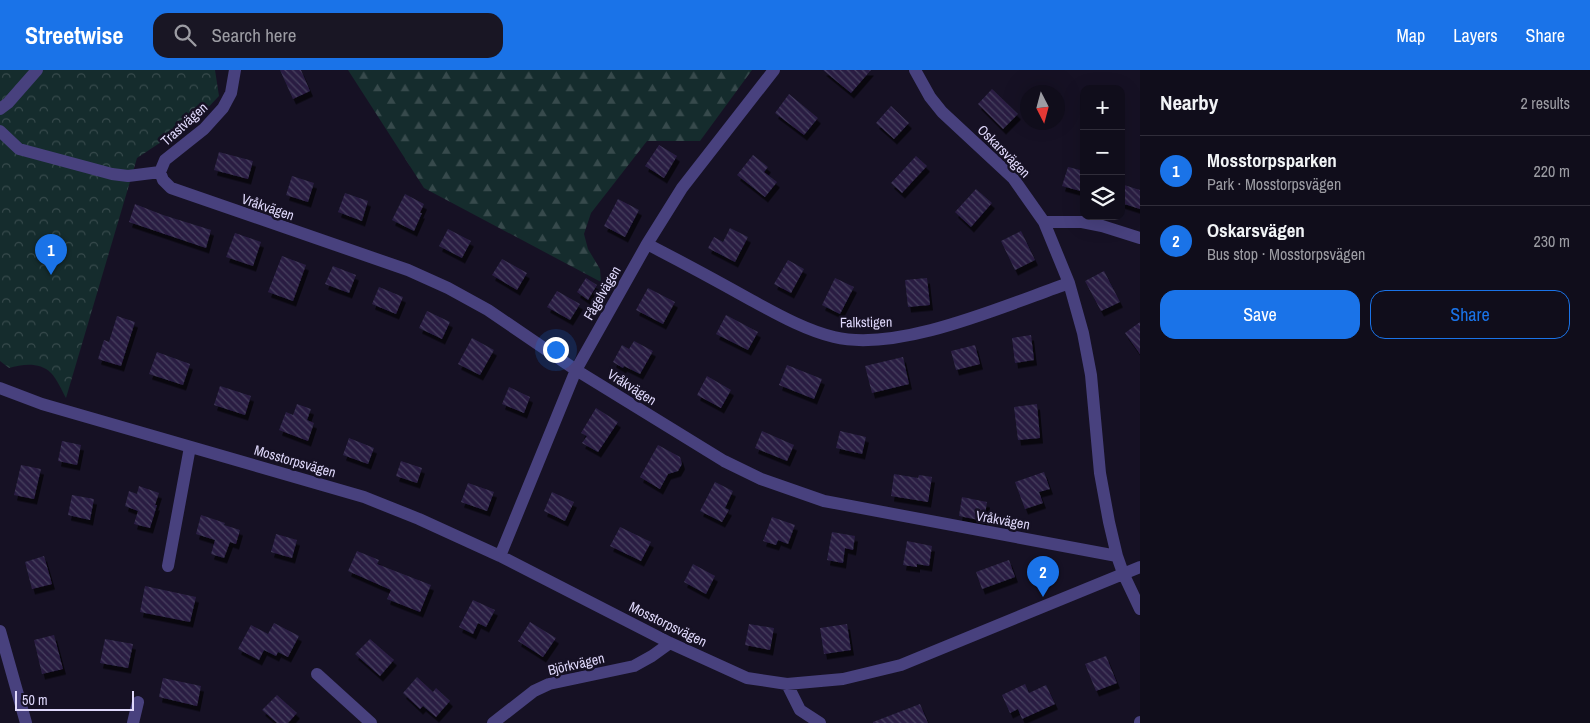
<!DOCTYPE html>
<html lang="en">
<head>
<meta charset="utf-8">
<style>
	:root { --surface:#100d1b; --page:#191624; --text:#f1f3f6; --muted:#9c9ca3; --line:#302d3a; --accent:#1a73e8 }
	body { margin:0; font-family:"Archivo Narrow",sans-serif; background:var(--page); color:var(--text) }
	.controls { position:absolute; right:15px; top:15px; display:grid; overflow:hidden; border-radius:10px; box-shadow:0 5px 20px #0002 }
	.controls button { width:45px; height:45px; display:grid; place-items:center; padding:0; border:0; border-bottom:1px solid var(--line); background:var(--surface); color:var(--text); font:25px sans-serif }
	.compass { position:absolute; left:1020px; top:15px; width:45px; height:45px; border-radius:50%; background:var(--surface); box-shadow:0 5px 20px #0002; rotate:174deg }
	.scale { position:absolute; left:15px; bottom:12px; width:119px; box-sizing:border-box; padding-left:5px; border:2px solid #dfd8fb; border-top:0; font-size:14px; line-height:18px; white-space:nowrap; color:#dfd8fb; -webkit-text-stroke:4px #161124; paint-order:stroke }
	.you { position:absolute; left:555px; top:279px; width:18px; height:18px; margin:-12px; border:4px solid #fff; border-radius:50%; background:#1a73e8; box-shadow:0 0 0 8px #1a73e833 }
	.badge { display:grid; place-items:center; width:32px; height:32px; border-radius:50%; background:var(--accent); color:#fff; font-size:16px; font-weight:700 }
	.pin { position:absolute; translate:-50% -41px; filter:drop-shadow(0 1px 2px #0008) }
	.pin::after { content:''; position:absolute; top:26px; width:18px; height:15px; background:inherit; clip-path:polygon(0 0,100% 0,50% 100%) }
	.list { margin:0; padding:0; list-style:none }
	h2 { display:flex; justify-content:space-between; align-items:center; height:65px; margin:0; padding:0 20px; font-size:21px }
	h2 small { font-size:16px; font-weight:400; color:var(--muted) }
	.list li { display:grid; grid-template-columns:32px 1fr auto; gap:15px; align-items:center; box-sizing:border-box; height:70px; padding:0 20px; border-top:1px solid var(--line) }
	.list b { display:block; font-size:19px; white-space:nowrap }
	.list p { margin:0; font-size:16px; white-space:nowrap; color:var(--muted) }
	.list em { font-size:16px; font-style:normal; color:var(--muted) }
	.actions { display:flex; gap:10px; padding:15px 20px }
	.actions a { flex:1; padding:11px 0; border:1px solid var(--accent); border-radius:15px; text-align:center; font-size:18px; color:var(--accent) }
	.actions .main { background:var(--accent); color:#fff }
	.icon { flex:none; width:28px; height:28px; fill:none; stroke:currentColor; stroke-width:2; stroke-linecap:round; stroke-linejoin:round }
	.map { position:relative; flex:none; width:1140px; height:653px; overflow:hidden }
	header { display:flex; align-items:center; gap:30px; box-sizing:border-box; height:70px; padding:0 25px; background:var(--accent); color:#fff }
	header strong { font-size:24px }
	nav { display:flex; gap:28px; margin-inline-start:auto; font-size:18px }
	.search { width:350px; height:45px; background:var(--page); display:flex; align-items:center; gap:12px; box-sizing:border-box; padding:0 18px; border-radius:15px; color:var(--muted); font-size:19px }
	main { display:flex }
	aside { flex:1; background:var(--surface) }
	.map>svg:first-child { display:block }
	.forest { fill:url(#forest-firs) }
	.park { fill:url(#park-crowns) }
	.building { fill:url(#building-back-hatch); filter:url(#shadow) }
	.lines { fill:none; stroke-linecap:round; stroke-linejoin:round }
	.minor { stroke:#48417e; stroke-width:12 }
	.labels { text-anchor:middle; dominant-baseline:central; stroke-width:5; stroke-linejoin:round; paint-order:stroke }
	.street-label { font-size:14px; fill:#dfd8fb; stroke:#161124 }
</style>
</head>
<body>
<header>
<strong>Streetwise</strong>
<div class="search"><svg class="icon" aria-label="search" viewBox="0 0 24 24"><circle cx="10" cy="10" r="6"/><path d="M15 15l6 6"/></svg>Search here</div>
<nav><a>Map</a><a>Layers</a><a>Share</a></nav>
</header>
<main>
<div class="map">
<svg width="1140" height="653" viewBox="0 0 1140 653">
	<defs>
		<pattern id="forest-firs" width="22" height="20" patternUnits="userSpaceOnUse" patternTransform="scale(1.25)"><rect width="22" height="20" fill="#152c2d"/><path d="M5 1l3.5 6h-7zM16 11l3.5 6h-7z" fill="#374a4c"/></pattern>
		<pattern id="park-crowns" width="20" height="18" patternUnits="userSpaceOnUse" patternTransform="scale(1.25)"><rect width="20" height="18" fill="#152c2d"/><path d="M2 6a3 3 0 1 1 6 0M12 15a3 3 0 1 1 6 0" fill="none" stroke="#374a4c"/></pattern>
		<pattern id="building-back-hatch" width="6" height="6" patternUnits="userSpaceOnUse" patternTransform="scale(1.25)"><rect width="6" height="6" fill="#291f43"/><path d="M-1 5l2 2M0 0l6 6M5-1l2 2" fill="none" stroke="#483f5f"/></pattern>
		<filter id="shadow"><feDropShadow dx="3" dy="5.5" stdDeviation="0" flood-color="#0009"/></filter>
	</defs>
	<rect width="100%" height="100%" fill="#161124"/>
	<!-- forest -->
	<path class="forest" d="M348 0H752L700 71H647L591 143 584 164 588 179 600 199 601 212 424 118Z"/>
	<!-- park -->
	<path class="park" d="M0 0H215L219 26 199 47 137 88 66 328C62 321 57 309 51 303 40 292 23 294 9 298L0 291Z"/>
	<!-- building -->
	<path class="building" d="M280 0H301L310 21 293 29Z
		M823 0H871L851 23Z
		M992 19 1018 44 1003 59 978 34Z
		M789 24 818 48 804 65 775 43Z
		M891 36 909 53 894 69 876 53Z
		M659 75 677 86 664 108 645 96Z
		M219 82 253 91 248 109 214 100Z
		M753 85 768 97 764 102 777 112 765 127 737 105Z
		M916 86 927 96 902 123 891 113Z
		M1068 97 1084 101V122L1062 116Z
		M292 106 314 113 308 132 286 125Z
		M1121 114 1140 120V139L1121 133Z
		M976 119 992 133 971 157 955 142Z
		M345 123 368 131 362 151 338 142Z
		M405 124 424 134 420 143H422L414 161 392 150Z
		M618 129 639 140 625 167 604 156Z
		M135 134 163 145 211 160 206 178 129 152Z
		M730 158 748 167 735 192 708 178 714 167 723 172Z
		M448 159 471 171 462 188 439 176Z
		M1021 161 1035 190 1015 200 1001 171Z
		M235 163 261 172 253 196 226 187Z
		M282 186 306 195 293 231 268 222Z
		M502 189 527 203 517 220 492 205Z
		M788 190 804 199 791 223 774 214Z
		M333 196 356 205 349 223 325 214Z
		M1104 201 1120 232 1101 241 1085 211Z
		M586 208 597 215 588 230 577 222Z
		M835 208 854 217 840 244 822 235Z
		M927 208 930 235 908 237 905 210Z
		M379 217 403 227 396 244 372 234Z
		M648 218 675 232 663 254 636 240Z
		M557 221 580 234 570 250 547 237Z
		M427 241 450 252 442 269 419 258Z
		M726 245 758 262 748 280 716 264Z
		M117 246 135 252 121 296 98 289 104 270 109 272Z
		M1140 252V284L1125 263Z
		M1031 265 1034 290 1015 293 1012 268Z
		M472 268 494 280 480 305 458 294Z
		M634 271 653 281 640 304 624 296 623 298 613 292 622 275 629 279Z
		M975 275 980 294 956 300 951 281Z
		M157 282 190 294 183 315 149 304Z
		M903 287 909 314 872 323 865 296Z
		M787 295 822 309 814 329 779 315Z
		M707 306 731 320 721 338 697 325Z
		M220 316 251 326 245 345 214 335Z
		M509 317 530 327 524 343 502 334Z
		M297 334 311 339 307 350 314 353 308 371 279 360 286 342 293 345Z
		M1037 334 1040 368 1018 370 1014 337Z
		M596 338 618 352 598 382 582 373 587 366 581 363Z
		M762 361 794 375 787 391 755 378Z
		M840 361 866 367 862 384 836 378Z
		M349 368 374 378 368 394 343 385Z
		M62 371 81 375 77 395 58 391Z
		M658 375 680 387 682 394 678 401 668 404 660 419 640 407Z
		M401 391 422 398 417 413 396 406Z
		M21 395 41 399 34 429 14 425Z
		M1044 402 1050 419 1039 422 1043 433 1025 439 1015 412Z
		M894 404 918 408 919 405 932 407 928 432 891 426Z
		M715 412 733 421 725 438 729 440 722 452 700 441Z
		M468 413 494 422 487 441 461 432Z
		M139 416 159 423 155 435H157L150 458 134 454 138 441 125 436 129 421 137 424Z
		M552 422 574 432 565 451 544 441Z
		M72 425 94 429 90 450 68 445Z
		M962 427 987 432 984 451 959 446Z
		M201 445 225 453 224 455 240 460 236 474 230 472 224 488 211 484 215 470 196 464Z
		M772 447 795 455 788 474 778 470 776 475 763 471Z
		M620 457 651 472 641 491 610 476Z
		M832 462 855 466 853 480 845 478 843 493 827 490Z
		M276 464 297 470 292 488 271 482Z
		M907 471 932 476 929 496 917 494V497L903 495Z
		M357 481 379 490 377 494 431 515 420 542 387 529 391 520 348 501Z
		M44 486 52 514 32 519 25 492Z
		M1009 490 1015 507 982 519 976 502Z
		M693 494 715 506 706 524 684 512Z
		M145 516 196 527 190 552 140 542Z
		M473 530 495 540 486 557 478 553 473 564 459 557Z
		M530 552 556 568 543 587 518 571Z
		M274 553 299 566 288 587 278 582 276 586 264 580 259 590 238 579 251 555 268 564Z
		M749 554 774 558 770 580 745 575Z
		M847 554 851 580 824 584 820 558Z
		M54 565 63 599 42 604 34 570Z
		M105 569 133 574 128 598 100 593Z
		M370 569 394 590 380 606 355 584Z
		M1106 586 1117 613 1096 621 1085 594Z
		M417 607 433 622 436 618 450 631 436 647 423 636 420 639 403 623Z
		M163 608 201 616 197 636 159 627Z
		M1025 614 1029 623 1046 615 1055 634 1022 649 1018 639 1010 643 1002 625Z
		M277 625 297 643 288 653H277L262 640Z
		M920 634 928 653H873V652Z"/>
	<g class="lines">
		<!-- minor -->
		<path class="minor" d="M915 0 930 27 942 42 1013 108 1044 152 1069 213 1083 263 1091 305 1100 403 1109 452 1117 486 1123 503 1140 539
			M0 39 8 33 37 0
			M0 61 19 79 112 104 128 106 160 102
			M160 102 163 110 171 118 408 200 448 218 488 240 576 300 724 391 761 409 824 431 1117 486
			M160 102 165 90 204 59 223 38 231 23 235 0
			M1044 152H1082L1102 156 1140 168
			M647 174C682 192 717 211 751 230 777 244 805 260 834 267 899 283 1006 235 1069 213
			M0 318 42 334 364 427 419 449 500 486 670 573 747 608 787 614 843 609 901 595 1140 497
			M500 486 576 300 647 174 682 118 774 0
			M168 496 190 377
			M0 561 26 653
			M317 604 371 653
			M787 614 800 640 820 653
			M133 653 138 632
			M493 653 534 621 549 614 634 596 652 586 670 573
			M1140 653V652"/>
	</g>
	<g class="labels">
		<!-- street labels -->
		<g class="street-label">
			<text transform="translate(184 54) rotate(-42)">Trastvägen</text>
			<text transform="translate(1004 81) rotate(45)">Oskarsvägen</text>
			<text transform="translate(268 137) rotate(19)">Vråkvägen</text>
			<text transform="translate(602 223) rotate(-60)">Fågelvägen</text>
			<text transform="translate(866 252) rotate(-1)">Falkstigen</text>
			<text transform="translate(632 317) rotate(32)">Vråkvägen</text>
			<text transform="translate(295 391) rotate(16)">Mosstorpsvägen</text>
			<text transform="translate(1003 450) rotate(10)">Vråkvägen</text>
			<text transform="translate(668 554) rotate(26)">Mosstorpsvägen</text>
			<text transform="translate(576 594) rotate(-13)">Björkvägen</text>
		</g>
	</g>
</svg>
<div class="controls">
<button>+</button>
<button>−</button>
<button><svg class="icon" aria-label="layers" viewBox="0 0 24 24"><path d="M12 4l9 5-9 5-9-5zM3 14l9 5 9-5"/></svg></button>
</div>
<svg class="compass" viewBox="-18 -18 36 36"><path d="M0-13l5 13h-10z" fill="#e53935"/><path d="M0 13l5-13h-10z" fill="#9c9ca3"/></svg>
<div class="scale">50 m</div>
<div class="you"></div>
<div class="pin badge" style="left:51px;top:205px">1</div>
<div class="pin badge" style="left:1043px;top:527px">2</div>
</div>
<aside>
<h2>Nearby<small>2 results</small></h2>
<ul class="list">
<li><span class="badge">1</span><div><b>Mosstorpsparken</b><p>Park · Mosstorpsvägen</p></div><em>220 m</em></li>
<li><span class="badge">2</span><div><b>Oskarsvägen</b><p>Bus stop · Mosstorpsvägen</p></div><em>230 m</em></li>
</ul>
<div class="actions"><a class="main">Save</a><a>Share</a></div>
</aside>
</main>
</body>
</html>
